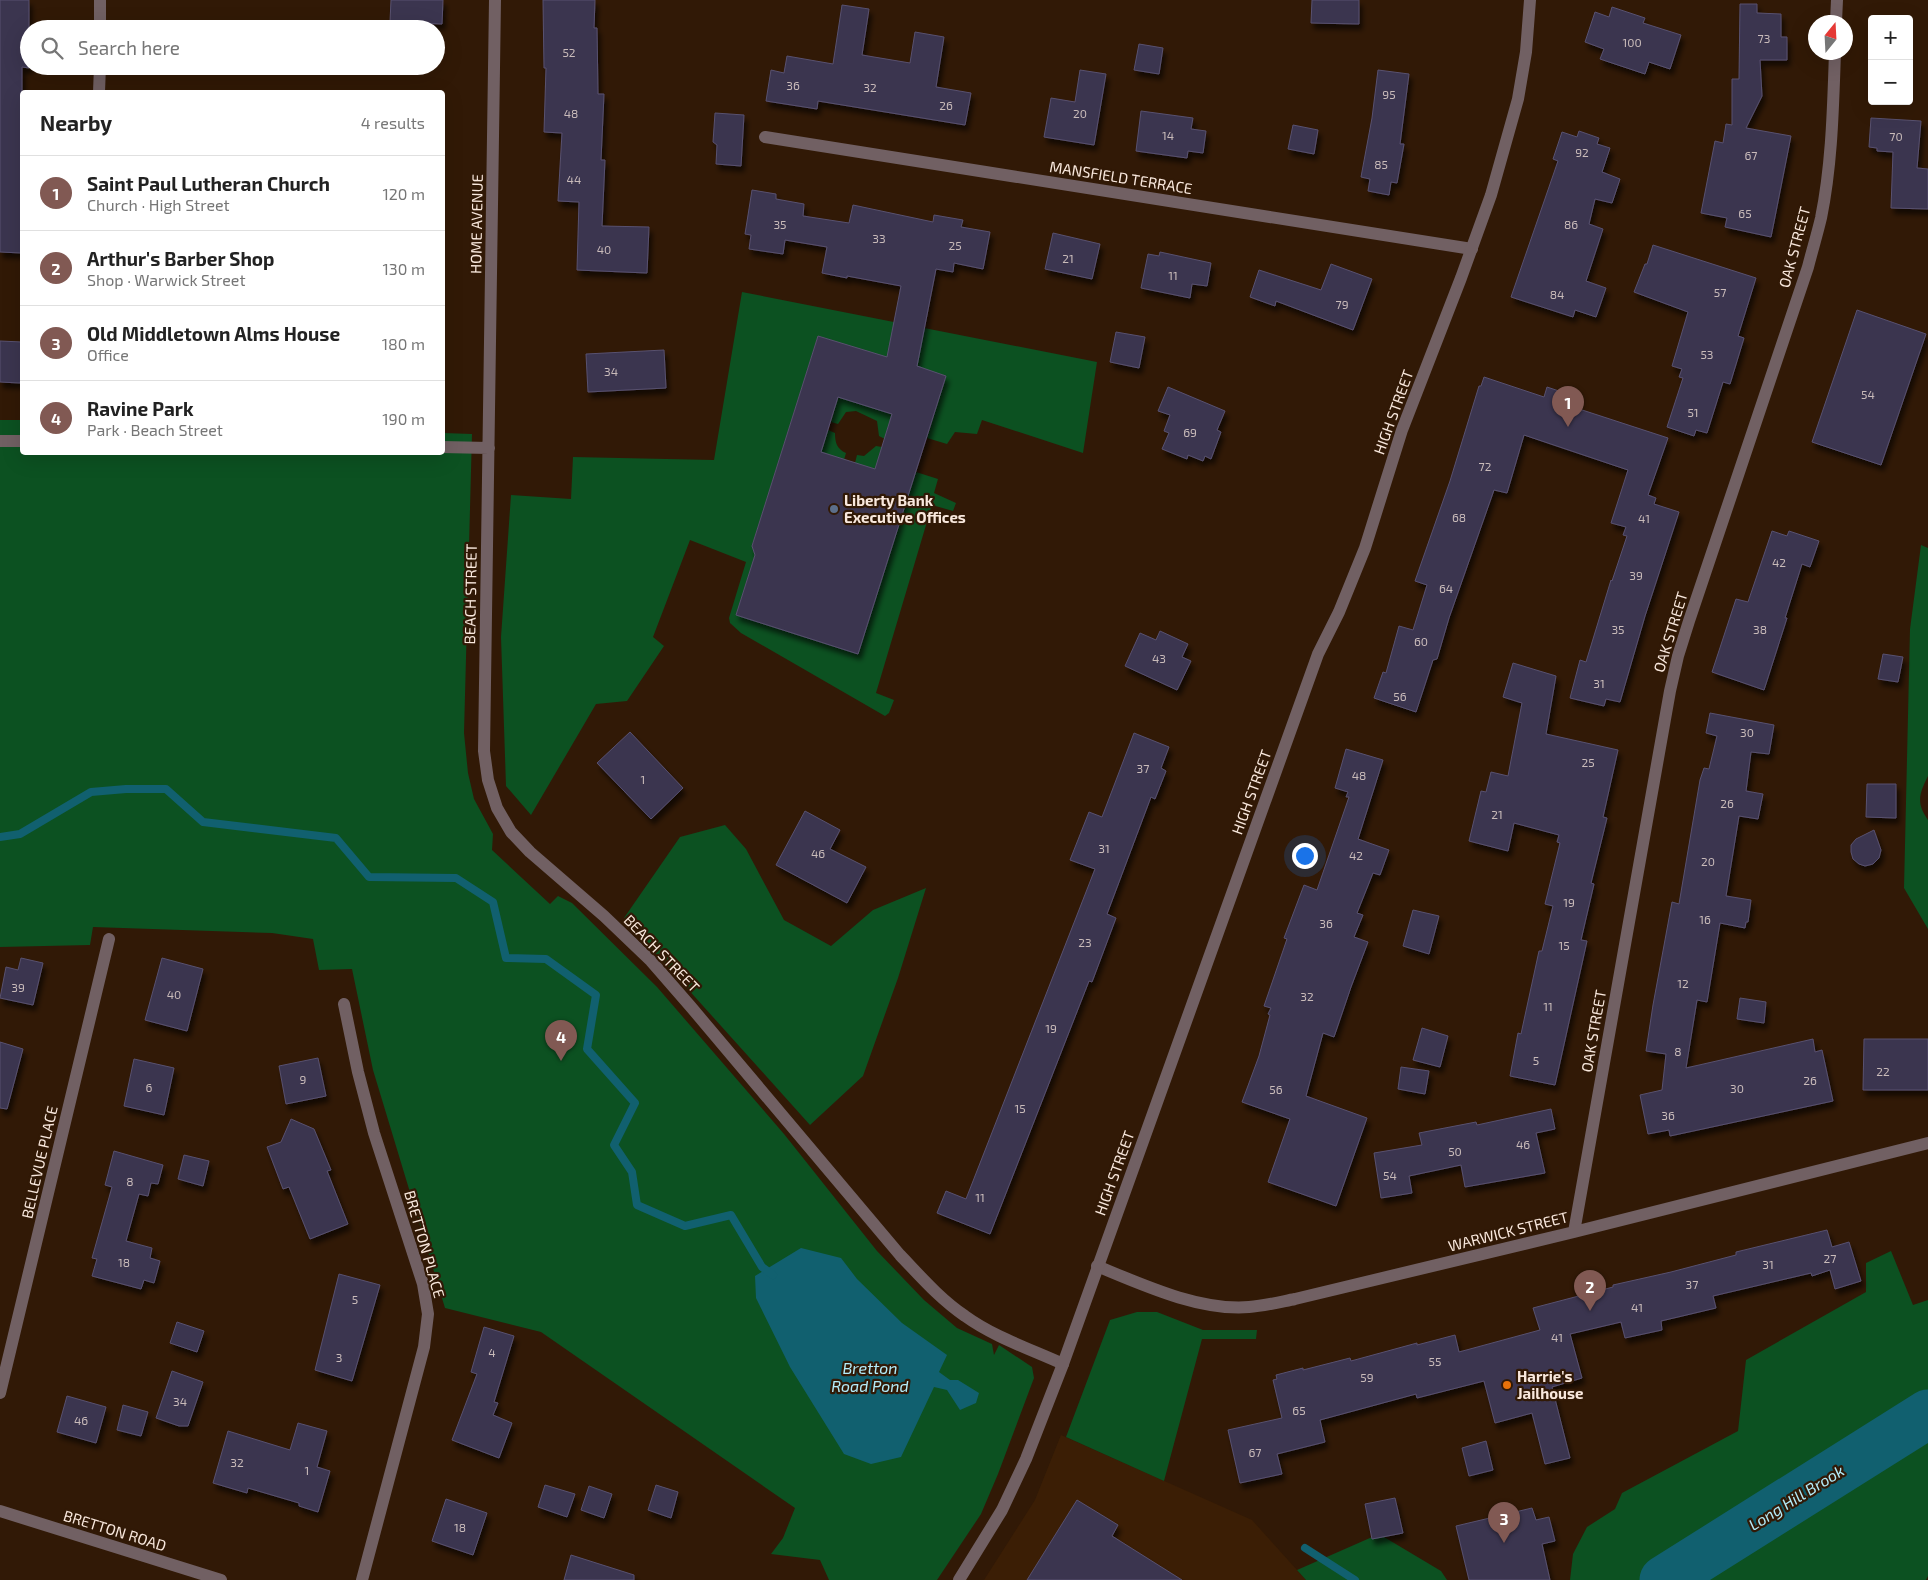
<!DOCTYPE html>
<html lang="en">
<head>
<meta charset="utf-8">
<style>
	:root { --surface:#fff; --page:#f6f6f6; --text:#222; --muted:#767676; --line:#e0e0e0; --accent:#815953 }
	body { margin:0; font-family:"Exo 2",sans-serif; background:var(--page); color:var(--text) }
	.controls { position:absolute; right:15px; top:15px; display:grid; overflow:hidden; border-radius:5px; box-shadow:0 5px 20px #0002 }
	.controls button { width:45px; height:45px; display:grid; place-items:center; padding:0; border:0; border-bottom:1px solid var(--line); background:var(--surface); color:var(--text); font:25px sans-serif }
	.compass { position:absolute; left:1808px; top:15px; width:45px; height:45px; border-radius:50%; background:var(--surface); box-shadow:0 5px 20px #0002; rotate:18deg }
	.you { position:absolute; left:1304px; top:855px; width:18px; height:18px; margin:-12px; border:4px solid #fff; border-radius:50%; background:#1a73e8; box-shadow:0 0 0 8px #1a73e833 }
	.badge { display:grid; place-items:center; width:32px; height:32px; border-radius:50%; background:var(--accent); color:#fff; font-size:16px; font-weight:700 }
	.pin { position:absolute; translate:-50% -41px; filter:drop-shadow(0 1px 2px #0008) }
	.pin::after { content:''; position:absolute; top:26px; width:18px; height:15px; background:inherit; clip-path:polygon(0 0,100% 0,50% 100%) }
	.list { margin:0; padding:0; list-style:none }
	h2 { display:flex; justify-content:space-between; align-items:center; height:65px; margin:0; padding:0 20px; font-size:21px }
	h2 small { font-size:16px; font-weight:400; color:var(--muted) }
	.list li { display:grid; grid-template-columns:32px 1fr auto; gap:15px; align-items:center; box-sizing:border-box; height:75px; padding:0 20px; border-top:1px solid var(--line) }
	.list b { display:block; font-size:19px; white-space:nowrap }
	.list p { margin:0; font-size:16px; white-space:nowrap; color:var(--muted) }
	.list em { font-size:16px; font-style:normal; color:var(--muted) }
	.icon { flex:none; width:28px; height:28px; fill:none; stroke:currentColor; stroke-width:2; stroke-linecap:round; stroke-linejoin:round }
	.map { position:relative; flex:none; width:1928px; height:1580px; overflow:hidden }
	.search { position:absolute; background:var(--surface); box-shadow:0 5px 20px #0002; left:20px; top:20px; width:425px; height:55px; display:flex; align-items:center; gap:12px; box-sizing:border-box; padding:0 18px; border-radius:28px; color:var(--muted); font-size:19px }
	.panel { position:absolute; background:var(--surface); box-shadow:0 5px 20px #0002; left:20px; top:90px; width:425px; height:365px; border-radius:5px }
	.map>svg:first-child { display:block }
	.built { fill:#3b1e05 }
	.green { fill:#0c5121 }
	.water { fill:#11606f }
	.lines { fill:none; stroke-linecap:round; stroke-linejoin:round }
	.stream { stroke:#11606f; stroke-width:8 }
	.river { stroke:#11606f; stroke-width:49 }
	.building { fill:#3a3450; stroke:#58516f; fill-rule:evenodd; filter:url(#shadow) }
	.minor { stroke:#716063; stroke-width:12 }
	.tertiary { stroke:#716063; stroke-width:12 }
	.service-dot { fill:#5c6f8a; stroke:#311906; stroke-width:2 }
	.food-dot { fill:#e8710a; stroke:#311906; stroke-width:2 }
	.labels { text-anchor:middle; dominant-baseline:central; stroke-width:4.5; stroke-linejoin:round; paint-order:stroke }
	.number-label { font-size:12px; fill:#c9bbba }
	.street-label { font-size:15px; fill:#f9e8dd; stroke:#311906 }
	.poi-label { font-size:15px; font-weight:bold; fill:#f9e8dd; stroke:#311906; text-anchor:start }
	.water-label { font-size:16px; font-style:italic; fill:#b3ecfa; stroke:#311906 }
</style>
</head>
<body>
<div class="map">
<svg width="1928" height="1580" viewBox="0 0 1928 1580">
	<defs>
		<filter id="shadow"><feDropShadow dx="3" dy="5.5" stdDeviation="2.5" flood-color="#0009"/></filter>
	</defs>
	<rect width="100%" height="100%" fill="#311906"/>
	<!-- built -->
	<path class="built" d="M1061 1435 1252 1520 1306 1580H984L1035 1500Z"/>
	<!-- green -->
	<path class="green" d="M742 292 1097 362 1083 453 982 420 977 434 955 432 947 444 927 438 946 376 818 336 752 546 755 555 736 615 858 654 916 472 938 479 934 493 956 503 953 511 932 505 876 693 894 700 889 713 885 716 741 633 730 623 729 618 746 562 690 540 653 637 664 646 627 701 596 704 531 815 506 786 501 637 511 495 571 499 573 457 714 460Z
		M838 397 892 414 885 439 879 436 877 421 856 411 846 412 838 424 831 422Z
		M0 420H22V452H442L443 433 472 434 464 733 468 773 474 799 493 834 492 850 550 904 558 896 572 903 657 987 784 1134 877 1251 924 1300 957 1328 992 1344 994 1355 999 1345 1032 1367 1034 1378 998 1474 981 1514 937 1580H829L820 1560 771 1554 783 1538 795 1508 541 1332 445 1308 373 1070 352 969 319 970 313 939 272 933 93 927 90 945 0 947Z
		M828 430 835 433C835 443 837 449 846 453L844 460 821 452Z
		M876 446 882 447 875 469 855 463 857 455 864 456Z
		M1921 545 1928 548V776C1919 794 1916 803 1928 820V929L1904 888 1910 629Z
		M725 825 746 849 784 920 831 946 873 910 926 888 898 978 863 1076 810 1125 624 918 680 837Z
		M1891 1251 1913 1305 1928 1300V1576L1926 1580H1570L1573 1554 1587 1527 1615 1509 1622 1493 1738 1431 1746 1360 1866 1292V1263Z
		M1137 1312H1157L1203 1330H1257L1256 1339H1202L1164 1481 1066 1437 1110 1320Z
		M1379 1534 1441 1571 1447 1580H1306L1297 1570Z"/>
	<!-- water -->
	<path class="water" d="M801 1248 841 1258 857 1279 902 1323 947 1355 939 1372 950 1380H958L979 1393 976 1403 960 1410 947 1390 934 1387 901 1457 871 1464 844 1454 790 1367 756 1298 755 1276Z"/>
	<g class="lines">
		<!-- stream -->
		<path class="stream" d="M0 837 20 834 91 792 126 789H166L203 822 336 838 369 877 456 878 493 902 506 958 546 959 596 995 587 1049 635 1103 614 1145 632 1172 637 1205 685 1226 731 1215 762 1267 773 1275
			M1305 1548 1355 1580"/>
		<!-- river -->
		<path class="river" d="M1664 1580 1928 1414"/>
	</g>
	<!-- building -->
	<path class="building" d="M0 0H29V68L22 67V253L0 252Z
		M391 0H443L442 24 390 22Z
		M543 0H595L594 28H597L598 94H604L601 160H605L602 226 649 227 647 273 577 270 579 202 558 201 562 133 544 132 546 68H544Z
		M1312 0H1359V24L1311 23Z
		M1740 4H1757V13L1781 14V37H1787V60H1760L1762 96 1746 128 1791 136 1771 237 1725 227 1727 218 1701 213 1715 141 1723 143 1726 124 1732 125V79H1739Z
		M842 5 869 9 862 55 910 63 915 32 944 37 936 87 971 93 965 125 818 101 817 109 766 101 771 70 784 73 787 56 833 64Z
		M1612 7 1645 18 1643 23 1681 35 1670 69 1649 62 1645 74 1600 59 1604 49 1585 42 1595 12 1609 17Z
		M1139 44 1163 48 1159 74 1134 70Z
		M1080 70 1106 74 1094 145 1044 137 1051 98 1075 102Z
		M1378 70 1409 74 1400 144H1404L1397 183 1391 182 1389 195 1368 191 1370 179 1361 177 1372 118Z
		M1141 111 1193 118 1191 129 1206 131 1203 153 1188 151 1187 158 1136 151Z
		M715 113 744 115 741 166 716 164 717 145 713 142Z
		M1871 118 1921 121 1917 168 1928 169V209L1891 208 1893 152 1877 151V148L1869 147Z
		M1293 125 1318 130 1314 154 1288 149Z
		M1579 131 1599 138 1597 144 1610 148 1602 172 1620 179 1612 203 1595 199 1589 224 1603 229 1586 281 1606 288 1596 317 1575 310 1573 317 1511 297 1558 161 1553 159 1562 132 1577 137Z
		M752 190 776 194V199L804 204 803 216 849 223 853 205 933 222 934 215 963 220 961 227 990 232 983 269 954 263 953 272 936 269 917 366 946 376 858 654 736 615 755 555 752 546 818 336 887 357 901 286 847 276V278L822 273 827 247 785 240 783 254 749 249 751 235 745 234ZM838 397 892 414 875 469 821 452Z
		M1053 233 1100 244 1092 279 1045 269Z
		M1653 245 1756 278 1738 336 1744 338 1730 384 1723 382 1707 433 1696 430 1694 436 1667 427 1683 378 1679 377 1682 369 1672 366 1688 312 1634 292 1645 264H1647Z
		M1160 252 1211 263 1207 286 1192 284 1190 298 1141 288 1148 254 1159 256Z
		M1331 264 1372 279 1353 330 1276 301 1275 306 1250 297 1259 270 1321 290Z
		M1857 310 1926 334 1881 465 1812 442Z
		M1116 332 1145 337 1139 368 1110 362Z
		M0 341 22 342V379H21L20 383 0 382Z
		M664 350 666 388 588 392 586 354Z
		M1484 377 1544 397 1547 387 1577 397 1573 407 1668 438 1648 495 1656 498 1654 504 1679 512 1645 616 1620 702 1606 699 1604 706 1570 698 1580 660 1586 662 1611 580 1612 581 1627 536 1623 535 1626 527 1611 523 1628 470 1524 435 1507 493 1494 490 1449 618 1437 659 1433 660 1416 712 1374 698 1383 672 1386 673 1399 626 1413 630 1427 585 1415 581 1450 481 1479 386H1481Z
		M1168 387 1225 411 1217 430 1221 432 1211 459 1205 456 1203 461 1188 455 1187 459 1162 449 1169 433 1164 431 1170 415 1158 411Z
		M1772 531 1787 536 1789 531 1819 541 1810 567 1802 564 1785 618H1787L1764 690 1712 672 1736 599 1748 602Z
		M1160 631 1188 644 1182 657 1191 661 1177 690 1125 666 1140 633 1156 640Z
		M1883 654 1903 657 1898 682 1878 679Z
		M1513 663 1556 676 1546 734 1618 750 1603 817 1607 818 1591 883 1594 884 1581 940 1587 941 1555 1085 1510 1076 1518 1033 1521 1034 1539 951H1542L1553 906 1545 904 1560 843 1557 842 1559 835 1514 823 1508 851 1469 841 1481 791 1486 792 1491 772 1508 776 1522 703 1503 697Z
		M1710 713 1774 725 1769 754 1751 752 1746 791 1763 794 1758 819 1739 816 1726 896 1751 900 1748 922H1746L1745 928 1720 923 1707 1002 1697 1000 1686 1068 1813 1039 1815 1052 1822 1050 1833 1101 1670 1136 1669 1130 1648 1134 1640 1095 1662 1090 1666 1054 1646 1051 1653 1005 1672 902 1679 904 1700 780 1704 768 1709 769 1717 736 1706 733Z
		M630 732 683 788 651 819 597 763Z
		M1134 733 1169 747 1161 768 1166 771 1155 799 1151 797 1107 914 1116 918 1092 982 1089 981 990 1234 937 1213 946 1191 966 1199 1095 869 1070 860 1089 812 1102 817Z
		M1346 749 1383 760 1358 839 1389 850 1380 875 1373 873 1357 913 1363 915 1354 937 1368 942 1351 987 1334 1037 1323 1033 1306 1096 1367 1118 1336 1206 1268 1182 1290 1119 1242 1102 1259 1056 1270 1015 1268 1014 1271 1008 1264 1006 1287 939 1284 938 1304 885 1317 890 1349 797H1346L1348 792 1335 788Z
		M1867 784H1896V818L1866 817Z
		M805 811 840 830 830 849 866 867 847 903 776 865Z
		M1874 830 1881 850 1879 858 1873 864 1865 866 1859 864 1853 859 1851 852V845L1856 839Z
		M1413 910 1439 916 1429 954 1403 946Z
		M21 958 43 963 33 1005 0 998 6 967 18 970Z
		M162 958 203 969 187 1031 145 1020Z
		M1740 998 1766 1002 1764 1023 1737 1019Z
		M1422 1028 1448 1036 1440 1067 1413 1060Z
		M1864 1039H1928V1090H1863Z
		M0 1042 23 1049 7 1109 0 1108Z
		M318 1058 326 1096 286 1104 279 1066Z
		M134 1059 174 1068 164 1115 124 1106Z
		M1401 1067 1429 1071 1425 1094 1398 1089Z
		M1551 1109 1555 1129 1536 1133 1545 1173 1465 1187 1461 1165 1409 1176 1412 1193 1381 1198 1374 1153 1422 1145 1419 1133 1476 1122 1477 1125Z
		M291 1119 314 1129 331 1170 327 1171 348 1224 310 1239 289 1187 283 1189 267 1147 281 1142Z
		M114 1151 163 1165 158 1184 151 1183 148 1196 139 1194 126 1241 152 1248 150 1258 160 1261 154 1283 144 1280 141 1289 92 1276 97 1259 92 1258 112 1187 105 1185Z
		M184 1155 209 1161 203 1186 178 1179Z
		M1827 1230 1832 1247 1849 1242 1861 1281 1835 1289 1830 1270 1812 1276 1811 1273 1713 1296 1716 1308 1661 1321 1662 1330 1625 1338 1621 1322 1570 1334 1582 1378 1552 1387 1570 1458 1545 1464 1532 1413 1495 1423 1484 1381 1417 1398 1416 1394 1320 1420 1325 1442 1277 1454 1282 1474 1240 1483 1228 1430 1282 1418 1273 1380 1277 1379 1276 1375 1303 1368V1370L1350 1358 1351 1361 1417 1343V1345L1455 1335 1459 1352 1540 1330 1533 1308 1613 1287V1285L1671 1272 1736 1255V1252Z
		M339 1274 380 1285 352 1381 315 1370Z
		M177 1322 204 1331 197 1352 170 1343Z
		M484 1327 514 1336 494 1402 498 1403 493 1415 512 1423 499 1458 452 1440 477 1374 471 1372Z
		M172 1371 203 1382 188 1426H179L156 1418Z
		M67 1396 106 1407 96 1443 57 1432Z
		M123 1405 148 1412 141 1436 117 1430Z
		M298 1423 327 1431 317 1467 330 1471 318 1512 299 1506V1503L248 1488 247 1493 213 1483 228 1431 290 1450Z
		M1486 1441 1493 1470 1469 1476 1462 1448Z
		M545 1485 575 1494 567 1517 538 1507Z
		M656 1485 678 1492 671 1518 648 1510Z
		M589 1486 612 1494 604 1518 581 1510Z
		M1395 1498 1403 1533 1372 1539 1365 1504Z
		M446 1499 487 1513 473 1555 432 1541Z
		M1077 1500 1118 1525 1112 1536 1182 1580H1027Z
		M1532 1508 1536 1520 1549 1517 1555 1541 1542 1544 1550 1580H1469L1456 1526Z
		M571 1555 634 1575V1580H564Z"/>
	<g class="lines">
		<!-- minor -->
		<path class="minor" d="M495 0 484 751 488 780 497 808 511 832 530 852 604 916 651 961 691 1007 900 1255C921 1277 940 1299 965 1316 994 1337 1030 1349 1063 1364
			M1836 22 1837 0
			M100 29V0
			M99 92 100 66
			M765 137 1472 249
			M0 441H22
			M442 447 489 448
			M344 1004 358 1072 374 1133 423 1284 428 1314 424 1347 362 1580
			M1574 1232 1670 691 1678 656 1689 621 1808 267C1812 251 1817 235 1821 218 1832 164 1833 108 1835 52
			M1097 1266C1143 1285 1199 1311 1249 1307 1264 1306 1280 1302 1295 1299L1574 1232 1928 1143
			M0 1393 109 939"/>
		<!-- tertiary -->
		<path class="tertiary" d="M0 1511 221 1580
			M959 1580 1002 1510 1026 1459 1063 1364 1318 654 1339 612 1365 548 1402 430 1461 278 1491 195 1518 99 1526 52 1530 0"/>
	</g>
	<!-- markers -->
	<circle class="service-dot" cx="834" cy="509" r="5"/>
	<circle class="food-dot" cx="1507" cy="1385" r="5"/>
	<g class="labels">
		<!-- number labels -->
		<g class="number-label">
			<text x="1764" y="38">73</text>
			<text x="1632" y="42">100</text>
			<text x="569" y="52">52</text>
			<text x="793" y="85">36</text>
			<text x="870" y="87">32</text>
			<text x="1389" y="94">95</text>
			<text x="946" y="105">26</text>
			<text x="571" y="113">48</text>
			<text x="1080" y="113">20</text>
			<text x="1168" y="135">14</text>
			<text x="1896" y="136">70</text>
			<text x="1582" y="152">92</text>
			<text x="1751" y="155">67</text>
			<text x="1381" y="164">85</text>
			<text x="574" y="179">44</text>
			<text x="1745" y="213">65</text>
			<text x="780" y="224">35</text>
			<text x="1571" y="224">86</text>
			<text x="879" y="238">33</text>
			<text x="955" y="245">25</text>
			<text x="604" y="249">40</text>
			<text x="1068" y="258">21</text>
			<text x="1173" y="275">11</text>
			<text x="1720" y="292">57</text>
			<text x="1557" y="294">84</text>
			<text x="1342" y="304">79</text>
			<text x="1707" y="354">53</text>
			<text x="611" y="371">34</text>
			<text x="1868" y="394">54</text>
			<text x="1693" y="412">51</text>
			<text x="1190" y="432">69</text>
			<text x="1485" y="466">72</text>
			<text x="1459" y="517">68</text>
			<text x="1644" y="518">41</text>
			<text x="1779" y="562">42</text>
			<text x="1636" y="575">39</text>
			<text x="1446" y="588">64</text>
			<text x="1618" y="629">35</text>
			<text x="1760" y="629">38</text>
			<text x="1421" y="641">60</text>
			<text x="1159" y="658">43</text>
			<text x="1599" y="683">31</text>
			<text x="1400" y="696">56</text>
			<text x="1747" y="732">30</text>
			<text x="1588" y="762">25</text>
			<text x="1143" y="768">37</text>
			<text x="1359" y="775">48</text>
			<text x="643" y="779">1</text>
			<text x="1727" y="803">26</text>
			<text x="1497" y="814">21</text>
			<text x="1104" y="848">31</text>
			<text x="818" y="853">46</text>
			<text x="1356" y="855">42</text>
			<text x="1708" y="861">20</text>
			<text x="1569" y="902">19</text>
			<text x="1705" y="919">16</text>
			<text x="1326" y="923">36</text>
			<text x="1085" y="942">23</text>
			<text x="1564" y="945">15</text>
			<text x="1683" y="983">12</text>
			<text x="18" y="987">39</text>
			<text x="174" y="994">40</text>
			<text x="1307" y="996">32</text>
			<text x="1548" y="1006">11</text>
			<text x="1051" y="1028">19</text>
			<text x="1678" y="1051">8</text>
			<text x="1536" y="1060">5</text>
			<text x="1883" y="1071">22</text>
			<text x="303" y="1079">9</text>
			<text x="1810" y="1080">26</text>
			<text x="149" y="1087">6</text>
			<text x="1737" y="1088">30</text>
			<text x="1276" y="1089">56</text>
			<text x="1020" y="1108">15</text>
			<text x="1668" y="1115">36</text>
			<text x="1523" y="1144">46</text>
			<text x="1455" y="1151">50</text>
			<text x="1390" y="1175">54</text>
			<text x="130" y="1181">8</text>
			<text x="980" y="1197">11</text>
			<text x="1830" y="1258">27</text>
			<text x="124" y="1262">18</text>
			<text x="1768" y="1264">31</text>
			<text x="1692" y="1284">37</text>
			<text x="355" y="1299">5</text>
			<text x="1637" y="1307">41</text>
			<text x="1557" y="1337">41</text>
			<text x="492" y="1352">4</text>
			<text x="339" y="1357">3</text>
			<text x="1435" y="1361">55</text>
			<text x="1367" y="1377">59</text>
			<text x="180" y="1401">34</text>
			<text x="1299" y="1410">65</text>
			<text x="81" y="1420">46</text>
			<text x="1255" y="1452">67</text>
			<text x="237" y="1462">32</text>
			<text x="307" y="1470">1</text>
			<text x="460" y="1527">18</text>
		</g>
		<!-- street labels -->
		<g class="street-label">
			<text transform="translate(1121 177) rotate(9)">MANSFIELD TERRACE</text>
			<text transform="translate(476 224) rotate(-89)">HOME AVENUE</text>
			<text transform="translate(1794 247) rotate(-75)">OAK STREET</text>
			<text transform="translate(1393 412) rotate(-70)">HIGH STREET</text>
			<text transform="translate(470 594) rotate(-89)">BEACH STREET</text>
			<text transform="translate(1670 632) rotate(-73)">OAK STREET</text>
			<text transform="translate(1251 792) rotate(-70)">HIGH STREET</text>
			<text transform="translate(662 953) rotate(46)">BEACH STREET</text>
			<text transform="translate(1593 1031) rotate(-80)">OAK STREET</text>
			<text transform="translate(39 1162) rotate(-77)">BELLEVUE PLACE</text>
			<text transform="translate(1114 1173) rotate(-70)">HIGH STREET</text>
			<text transform="translate(1508 1231) rotate(-14)">WARWICK STREET</text>
			<text transform="translate(425 1244) rotate(74)">BRETTON PLACE</text>
			<text transform="translate(115 1530) rotate(17)">BRETTON ROAD</text>
		</g>
		<!-- poi labels -->
		<g class="poi-label">
			<text x="844" y="500">Liberty Bank<tspan x="844" dy="17">Executive Offices</tspan></text>
			<text x="1517" y="1376">Harrie's<tspan x="1517" dy="17">Jailhouse</tspan></text>
		</g>
		<!-- water labels -->
		<g class="water-label">
			<text x="870" y="1367">Bretton<tspan x="870" dy="18">Road Pond</tspan></text>
			<text transform="translate(1796 1497) rotate(-32)">Long Hill Brook</text>
		</g>
	</g>
</svg>
<div class="controls">
<button>+</button>
<button>−</button>
</div>
<svg class="compass" viewBox="-18 -18 36 36"><path d="M0-13l5 13h-10z" fill="#e53935"/><path d="M0 13l5-13h-10z" fill="#767676"/></svg>
<div class="you"></div>
<div class="pin badge" style="left:1568px;top:427px">1</div>
<div class="pin badge" style="left:1590px;top:1311px">2</div>
<div class="pin badge" style="left:1504px;top:1543px">3</div>
<div class="pin badge" style="left:561px;top:1061px">4</div>
<div class="search"><svg class="icon" aria-label="search" viewBox="0 0 24 24"><circle cx="10" cy="10" r="6"/><path d="M15 15l6 6"/></svg>Search here</div>
<section class="panel">
<h2>Nearby<small>4 results</small></h2>
<ul class="list">
<li><span class="badge">1</span><div><b>Saint Paul Lutheran Church</b><p>Church · High Street</p></div><em>120 m</em></li>
<li><span class="badge">2</span><div><b>Arthur's Barber Shop</b><p>Shop · Warwick Street</p></div><em>130 m</em></li>
<li><span class="badge">3</span><div><b>Old Middletown Alms House</b><p>Office</p></div><em>180 m</em></li>
<li><span class="badge">4</span><div><b>Ravine Park</b><p>Park · Beach Street</p></div><em>190 m</em></li>
</ul>
</section>
</div>
</body>
</html>
